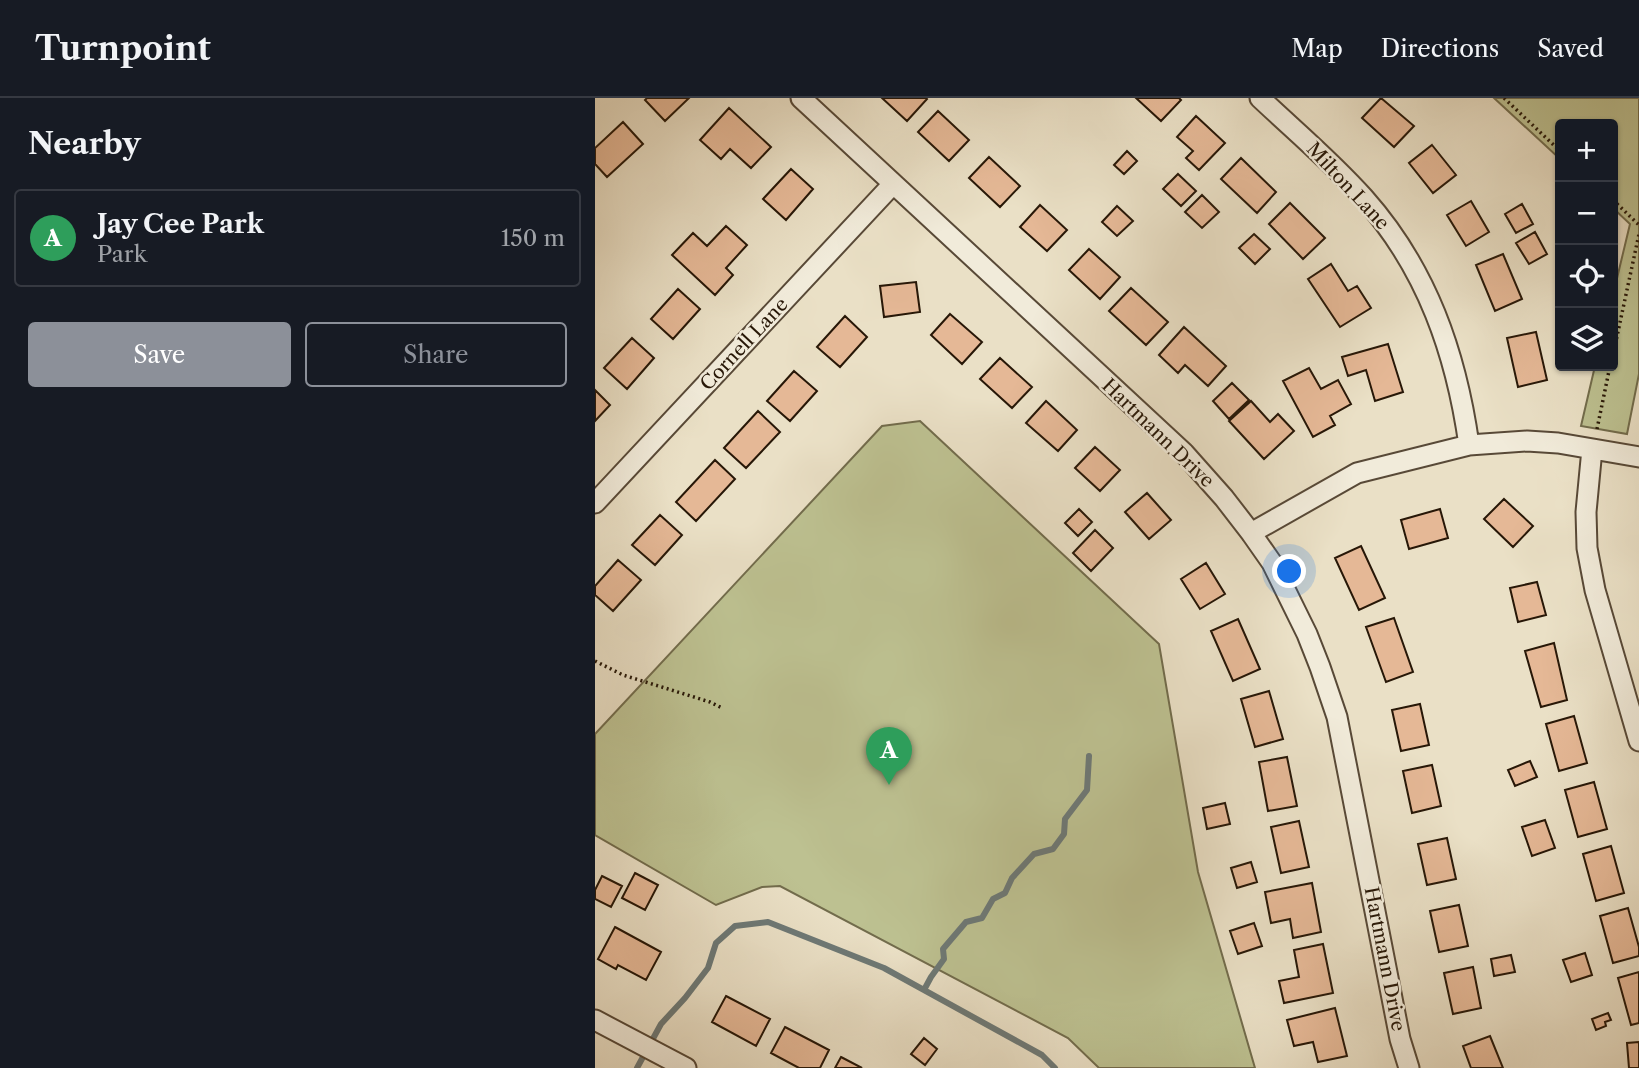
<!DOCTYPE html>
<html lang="en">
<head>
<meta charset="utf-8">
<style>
	:root { --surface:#171b24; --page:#20242c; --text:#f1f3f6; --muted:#9ea1a6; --line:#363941; --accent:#8c9099 }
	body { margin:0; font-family:"Libre Caslon Text",serif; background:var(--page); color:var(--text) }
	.controls { position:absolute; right:21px; top:21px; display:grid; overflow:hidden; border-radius:7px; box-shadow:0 2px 5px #0004 }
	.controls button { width:63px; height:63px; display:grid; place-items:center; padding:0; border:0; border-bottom:2px solid var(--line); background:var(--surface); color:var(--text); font:35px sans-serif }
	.you { position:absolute; left:695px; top:474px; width:24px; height:24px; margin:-18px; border:5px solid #fff; border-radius:50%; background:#1a73e8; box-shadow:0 0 0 10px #1a73e833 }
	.badge { display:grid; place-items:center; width:46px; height:46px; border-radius:50%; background:var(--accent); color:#fff; font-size:23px; font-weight:700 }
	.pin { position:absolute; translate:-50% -58px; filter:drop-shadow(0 2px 4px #0008) }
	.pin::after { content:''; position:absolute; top:37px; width:24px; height:21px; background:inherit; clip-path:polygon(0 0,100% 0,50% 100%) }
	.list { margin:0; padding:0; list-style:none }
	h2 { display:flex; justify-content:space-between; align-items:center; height:91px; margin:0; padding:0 28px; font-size:30px }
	h2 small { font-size:23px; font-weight:400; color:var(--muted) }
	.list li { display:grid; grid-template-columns:46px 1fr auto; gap:21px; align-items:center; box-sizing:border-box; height:98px; margin:0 14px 14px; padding:0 14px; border:2px solid var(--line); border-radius:7px }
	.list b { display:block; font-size:26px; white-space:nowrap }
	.list p { margin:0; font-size:23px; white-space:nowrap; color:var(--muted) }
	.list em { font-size:23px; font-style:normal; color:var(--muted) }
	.actions { display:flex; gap:14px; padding:21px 28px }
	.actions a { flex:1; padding:16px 0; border:2px solid var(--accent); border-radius:7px; text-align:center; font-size:24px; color:var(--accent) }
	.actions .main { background:var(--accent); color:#fff }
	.icon { flex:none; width:38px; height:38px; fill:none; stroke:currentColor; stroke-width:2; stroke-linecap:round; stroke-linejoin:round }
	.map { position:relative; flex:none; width:1044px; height:970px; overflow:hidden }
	header { display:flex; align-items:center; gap:42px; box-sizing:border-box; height:98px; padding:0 35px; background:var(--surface); border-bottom:2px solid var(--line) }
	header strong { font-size:33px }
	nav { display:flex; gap:38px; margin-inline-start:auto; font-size:24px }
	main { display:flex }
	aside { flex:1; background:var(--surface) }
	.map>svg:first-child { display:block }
	.green { fill:#bdc191; stroke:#726c4c; stroke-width:2 }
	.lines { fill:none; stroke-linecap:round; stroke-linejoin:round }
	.stream { stroke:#6e7976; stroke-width:6 }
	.building { fill:#e5b896; stroke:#271707; stroke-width:2 }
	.street-casing { stroke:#584937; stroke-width:23 }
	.path { stroke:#271707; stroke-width:3.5; stroke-dasharray:2 3.5; stroke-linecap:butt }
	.street { stroke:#f1ebda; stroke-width:19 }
	.labels { text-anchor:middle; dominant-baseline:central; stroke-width:5; stroke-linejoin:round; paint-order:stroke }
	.street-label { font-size:19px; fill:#271707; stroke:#f1ebda }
</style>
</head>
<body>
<header>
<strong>Turnpoint</strong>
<nav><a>Map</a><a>Directions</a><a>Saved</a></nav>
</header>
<main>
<aside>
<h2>Nearby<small></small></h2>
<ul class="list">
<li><span class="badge" style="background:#2e9e5b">A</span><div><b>Jay Cee Park</b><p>Park</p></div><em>150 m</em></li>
</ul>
<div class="actions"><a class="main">Save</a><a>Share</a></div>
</aside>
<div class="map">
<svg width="1044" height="970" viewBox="0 0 1044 970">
	<rect width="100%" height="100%" fill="#eae0c6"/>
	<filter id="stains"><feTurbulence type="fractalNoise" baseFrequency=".00286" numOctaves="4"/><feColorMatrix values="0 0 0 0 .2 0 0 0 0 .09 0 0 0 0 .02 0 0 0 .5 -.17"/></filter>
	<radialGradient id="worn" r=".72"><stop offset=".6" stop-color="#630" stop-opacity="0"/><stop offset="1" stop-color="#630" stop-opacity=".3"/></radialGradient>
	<!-- green -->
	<path class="green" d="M899 0H1044V276L1032 336 986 328 1000 268H1018V197L1035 126 1018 110V26H965V61Z
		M325 323 564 546 603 774 660 970H504L473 940 185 788 167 789 121 807 0 737V636L287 328Z"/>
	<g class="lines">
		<!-- stream -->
		<path class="stream" d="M329 892 336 879 349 861 348 851 371 824 387 820 398 801 410 795 417 780 439 756 458 751 469 736 470 721 492 692 494 658
			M42 970 66 926 90 900 113 870 121 845 140 828 173 824 289 870 447 957 460 970"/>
	</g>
	<!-- building -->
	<path class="building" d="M52 0H94L70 23 50 2Z
		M287 0H331L332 1 312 23Z
		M541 0H584L586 2 566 23Z
		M786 0 819 28 799 49 767 20Z
		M134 10 176 49 156 70 135 51 126 61 105 42Z
		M343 13 374 42 354 63 323 34Z
		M601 18 630 45 604 72 591 60 598 53 582 39Z
		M28 24 48 46 12 79 0 66V50Z
		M837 47 861 77 838 95 814 65Z
		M532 53 542 63 529 76 519 67Z
		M394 59 425 88 405 109 374 80Z
		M646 60 681 94 662 115 626 81Z
		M196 71 218 91 191 122 168 101Z
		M583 76 601 93 586 108 568 91Z
		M607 97 624 114 607 130 590 114Z
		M876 103 894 134 871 148 852 117Z
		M695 105 730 140 708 161 674 126Z
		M927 106 938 126 921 135 910 116Z
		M445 107 472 132 452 153 425 129Z
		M522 108 538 123 522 138 507 124Z
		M131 128 152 147 131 170 138 177 120 197 77 157 98 135 112 148Z
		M940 134 952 156 934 166 921 145Z
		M659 136 675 151 660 166 644 150Z
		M494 151 525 179 505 201 474 172Z
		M908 156 927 201 900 213 881 167Z
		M736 166 753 193 762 188 776 210 745 229 713 181Z
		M321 184 325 214 289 219 285 188Z
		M536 190 573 224 551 247 514 213Z
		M83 191 105 211 78 241 56 221Z
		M355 216 387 244 367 266 336 237Z
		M250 218 272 239 245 269 222 249Z
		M589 229 631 268 613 288 590 267 583 275 564 257Z
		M941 234 952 282 923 289 912 240Z
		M37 240 59 260 32 291 9 270Z
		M793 246 808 294 780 303 771 272 753 278 747 259Z
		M405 260 437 289 417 310 385 281Z
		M714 270 726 291 743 282 756 306 735 318 740 327 718 339 688 283Z
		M199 273 222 293 195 323 172 303Z
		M637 285 654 302 634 321 618 303Z
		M0 292 15 307 0 323Z
		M451 303 482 332 463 353 431 325Z
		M656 303 675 324 683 316 699 333 669 361 634 323Z
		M163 313 185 334 151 370 129 350Z
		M500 349 525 372 505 393 480 370Z
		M120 362 140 381 101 423 81 404Z
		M552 395 576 422 554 441 530 414Z
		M909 401 938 428 918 449 889 421Z
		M484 411 497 424 483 438 470 425Z
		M845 411 853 440 814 451 806 422Z
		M65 417 87 437 60 467 37 447Z
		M500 432 518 450 496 473 478 455Z
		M766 448 790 500 764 512 740 460Z
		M23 462 46 482 18 513 0 497V488Z
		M611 465 630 496 605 511 586 481Z
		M942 484 951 517 923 524 915 490Z
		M799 520 818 574 791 584 771 529Z
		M643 521 665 571 638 583 616 533Z
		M959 545 972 602 946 609 930 553Z
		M674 593 688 641 660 649 646 601Z
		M825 606 834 647 806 653 797 612Z
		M979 618 992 665 964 673 951 626Z
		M692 659 702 708 673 713 664 664Z
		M935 663 942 679 920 688 913 672Z
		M837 667 846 708 817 715 808 673Z
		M999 684 1012 731 983 739 970 692Z
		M630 705 635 726 612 731 608 710Z
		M950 722 960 750 937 758 927 729Z
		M704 723 714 769 686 775 676 729Z
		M852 740 861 781 832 787 823 746Z
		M1016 748 1029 795 1001 803 988 756Z
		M656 764 662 784 642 790 636 770Z
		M40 775 63 787 50 812 27 800Z
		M7 778 27 788 16 809 0 801V792Z
		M717 785 726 834 698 840 695 821 676 825 670 794Z
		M864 807 873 848 844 854 835 813Z
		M1033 810 1044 849V858L1018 865 1005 818Z
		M659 825 667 848 643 856 635 833Z
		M20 829 66 854 51 882 23 867 21 871 3 861Z
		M728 846 738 895 689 905 684 883 704 879 699 852Z
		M990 855 997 877 976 884 968 862Z
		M916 857 920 874 899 878 896 861Z
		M878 869 886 910 858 916 849 875Z
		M1044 874V925L1036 927 1023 880Z
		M131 898 175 921 161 948 117 924Z
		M740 910 752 958 723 964 718 944 699 948 692 922Z
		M1013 915 1016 922 1010 924 1011 928 1001 932 997 921Z
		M190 929 234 952 225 970H204L176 955Z
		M895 938 908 970H876L868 948Z
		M329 940 342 951 330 967 316 956Z
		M1044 944V970H1034L1032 945Z
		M246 959 267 970H240Z"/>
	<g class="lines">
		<defs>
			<path id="street" d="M206 0 589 355 629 400 656 435 677 465 712 536 725 569 742 619 805 941 814 970
				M665 0C700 33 737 64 769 100 832 171 861 255 874 347
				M997 351 991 414 992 450 1000 492 1044 643
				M0 405 298 86
				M656 435 762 375 874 347 932 343 963 345 1044 359
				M0 922 91 970"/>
		</defs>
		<!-- street casing -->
		<use href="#street" class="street-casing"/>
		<!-- path -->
		<path class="path" d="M909 0 965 53
			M1018 102 1044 127
			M1018 257 1044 136
			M1002 331 1015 268
			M0 563 28 577 115 604 127 610"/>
		<!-- street -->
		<use href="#street" class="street"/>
	</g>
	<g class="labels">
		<!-- street labels -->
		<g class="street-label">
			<text transform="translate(753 88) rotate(47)">Milton Lane</text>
			<text transform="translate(149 246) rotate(-47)">Cornell Lane</text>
			<text transform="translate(563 335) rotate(44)">Hartmann Drive</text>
			<text transform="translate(790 861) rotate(79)">Hartmann Drive</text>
		</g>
	</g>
	<rect width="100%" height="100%" filter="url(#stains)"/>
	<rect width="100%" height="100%" fill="url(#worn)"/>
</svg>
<div class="controls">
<button>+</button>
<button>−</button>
<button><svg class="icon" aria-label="locate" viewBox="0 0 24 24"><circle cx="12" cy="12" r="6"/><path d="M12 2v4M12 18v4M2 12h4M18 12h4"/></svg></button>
<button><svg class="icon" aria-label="layers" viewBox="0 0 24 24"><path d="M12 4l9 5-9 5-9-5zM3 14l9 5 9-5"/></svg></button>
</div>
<div class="you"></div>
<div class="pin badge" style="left:294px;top:687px;background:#2e9e5b">A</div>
</div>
</main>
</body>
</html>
